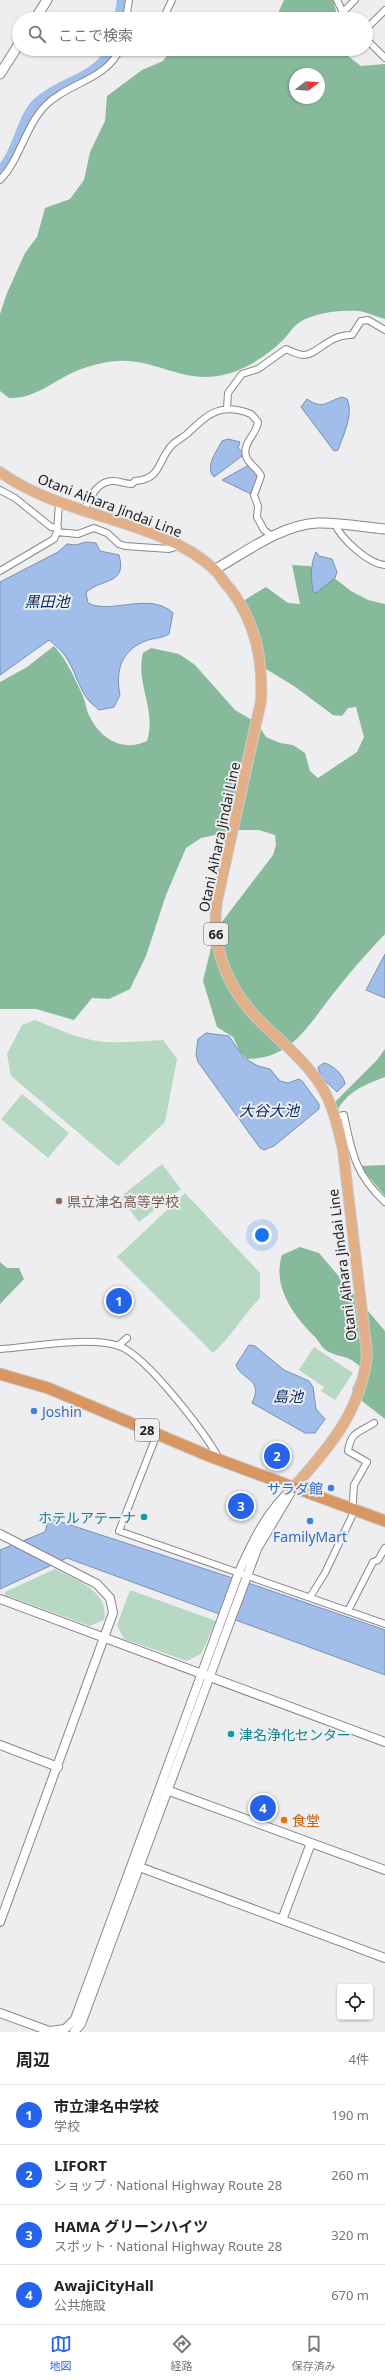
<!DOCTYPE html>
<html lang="ja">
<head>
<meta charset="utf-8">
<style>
	:root { --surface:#fff; --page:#f6f6f6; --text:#222; --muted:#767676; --line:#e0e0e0; --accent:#2563eb }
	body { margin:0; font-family:"Noto Sans","Noto Sans JP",sans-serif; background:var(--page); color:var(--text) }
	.controls { position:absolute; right:12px; bottom:12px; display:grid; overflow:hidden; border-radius:4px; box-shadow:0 1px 3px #0004 }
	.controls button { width:36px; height:36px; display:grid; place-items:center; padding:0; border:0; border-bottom:1px solid var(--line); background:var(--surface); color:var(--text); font:20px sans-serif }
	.compass { position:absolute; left:289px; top:68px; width:36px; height:36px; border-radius:50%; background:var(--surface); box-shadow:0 1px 3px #0004; rotate:73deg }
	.you { position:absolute; left:262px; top:1235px; width:14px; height:14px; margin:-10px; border:3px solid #fff; border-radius:50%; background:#1a73e8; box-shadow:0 0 0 6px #1a73e833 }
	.badge { display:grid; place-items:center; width:26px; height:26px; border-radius:50%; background:var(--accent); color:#fff; font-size:13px; font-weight:700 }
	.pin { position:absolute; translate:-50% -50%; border:2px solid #fff; box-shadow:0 1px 4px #0006 }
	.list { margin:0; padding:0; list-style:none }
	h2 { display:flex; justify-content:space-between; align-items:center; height:52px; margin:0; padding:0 16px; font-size:17px }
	h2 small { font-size:13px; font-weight:400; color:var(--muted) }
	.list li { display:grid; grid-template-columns:26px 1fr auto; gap:12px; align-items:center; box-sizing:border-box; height:60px; padding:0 16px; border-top:1px solid var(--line) }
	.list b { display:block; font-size:15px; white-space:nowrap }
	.list p { margin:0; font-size:13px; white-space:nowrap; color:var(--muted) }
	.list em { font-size:13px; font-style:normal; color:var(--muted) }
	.icon { flex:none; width:22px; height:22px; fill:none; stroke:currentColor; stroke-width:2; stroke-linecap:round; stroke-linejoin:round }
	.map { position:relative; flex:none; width:385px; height:2032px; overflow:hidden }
	.search { position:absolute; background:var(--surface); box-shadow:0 1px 3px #0004; left:12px; right:12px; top:12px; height:44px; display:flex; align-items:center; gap:10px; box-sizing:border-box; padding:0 14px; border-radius:22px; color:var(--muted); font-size:15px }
	.sheet { height:292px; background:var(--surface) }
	nav { display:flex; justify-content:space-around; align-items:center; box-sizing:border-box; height:56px; border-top:1px solid var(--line); background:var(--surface); font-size:11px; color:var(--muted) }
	nav a { display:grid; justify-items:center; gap:2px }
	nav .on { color:var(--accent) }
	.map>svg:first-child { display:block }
	.green { fill:#b7d8c3 }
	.forest { fill:#86ba9a; fill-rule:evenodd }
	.water { fill:#a1beea; stroke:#7b90af }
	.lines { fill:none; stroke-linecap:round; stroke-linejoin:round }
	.river { stroke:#a1beea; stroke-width:10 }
	.minor-casing { stroke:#88888a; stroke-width:8 }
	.tertiary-casing { stroke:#88888a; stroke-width:10 }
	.secondary-casing { stroke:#88888a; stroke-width:11 }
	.primary-casing { stroke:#cacaca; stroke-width:12 }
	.trunk-casing { stroke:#cacaca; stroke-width:13 }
	.minor { stroke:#fff; stroke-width:6 }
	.tertiary { stroke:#fff; stroke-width:8 }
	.secondary { stroke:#fff; stroke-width:9 }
	.primary { stroke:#e1b089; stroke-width:10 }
	.trunk { stroke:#d79662; stroke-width:11 }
	.education-dot { fill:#8d6e63; stroke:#eeeef0; stroke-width:1.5 }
	.shop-dot { fill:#3f7fe0; stroke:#eeeef0; stroke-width:1.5 }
	.culture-dot { fill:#0f9aa8; stroke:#eeeef0; stroke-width:1.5 }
	.food-dot { fill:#e8710a; stroke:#eeeef0; stroke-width:1.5 }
	.labels { text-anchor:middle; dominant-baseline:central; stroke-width:4; stroke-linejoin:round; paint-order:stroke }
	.shield { fill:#eeeef0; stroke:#606061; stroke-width:1 }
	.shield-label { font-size:13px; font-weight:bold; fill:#232324 }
	.street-label { font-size:14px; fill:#232324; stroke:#eeeef0 }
	.education-label { font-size:14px; fill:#785e54; stroke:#eeeef0; text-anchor:start }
	.shop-label { font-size:14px; fill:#366cbe; stroke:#eeeef0; text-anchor:start }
	.culture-label { font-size:14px; fill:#0d838f; stroke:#eeeef0; text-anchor:end }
	.food-label { font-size:14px; fill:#c56008; stroke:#eeeef0; text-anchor:start }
	.water-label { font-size:15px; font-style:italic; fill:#0b2d62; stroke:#eeeef0 }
</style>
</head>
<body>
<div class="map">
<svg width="385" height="2032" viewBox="0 0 385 2032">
	<rect width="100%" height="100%" fill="#eeeef0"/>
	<!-- green -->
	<path class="green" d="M35 1020C55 1028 76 1038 97 1041 119 1044 141 1041 163 1040L177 1059 165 1122 118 1166 11 1076 7 1054 22 1025Z
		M22 1094 69 1133 48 1158 1 1119Z
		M162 1164 181 1189 139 1222 120 1197Z
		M185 1193 260 1273V1298C243 1315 231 1337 213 1353L117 1257Z
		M314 1347 353 1373 335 1400 321 1391 324 1387 299 1370Z
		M55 1569C76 1580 110 1591 104 1620L90 1626 5 1595V1592Z
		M130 1590 216 1621 201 1654 187 1661 124 1639 117 1625Z"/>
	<!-- forest -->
	<path class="forest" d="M284 0H333L337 14 328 19H268L278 13Z
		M172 49H319L344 53 361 66 385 64V319C376 317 367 312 359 311 341 310 316 312 300 322 293 326 289 334 283 340 268 355 248 368 227 374 185 386 156 358 117 361 104 362 88 366 76 371 54 381 34 399 9 398L0 391V314L7 293 25 253 37 237 45 208 70 199 84 180 90 152 105 121 107 96 142 70 163 61ZM295 74H319V98H295Z
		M292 565 309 566 329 574 351 591 368 600 385 604V934C367 953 349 973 333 994 309 1024 292 1059 247 1059L240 1052 233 1037 217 1027 203 981 215 931 273 855 276 845 275 835 259 830H239L201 838 186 848 166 895 146 956 130 989 109 999 92 998 74 1020 36 1009H0V682L27 667 54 646C67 660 75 679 83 696 86 703 86 710 90 717 101 740 124 752 147 741 157 709 135 684 143 653L151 648 179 654 195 665 235 710 257 723 266 737 280 743 293 745 305 753 310 771 318 778 357 752 364 737 356 707 348 708 342 716 333 715 294 686 266 669 257 630 243 601 266 587 288 603 300 604Z
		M385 1049V1077C364 1085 350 1090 338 1109L335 1102 377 1060Z
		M385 1165V1196L360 1166Z
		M300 1247 319 1253 385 1331V1419L362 1401 352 1390 361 1368C348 1354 344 1359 329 1352 323 1350 319 1341 314 1336 293 1315 272 1286 282 1255Z
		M0 1262 7 1268H19L24 1279 0 1304Z"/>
	<!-- water -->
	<path class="water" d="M342 397 347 399C354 414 343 436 338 450L334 451 301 407 307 399C323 410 326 402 342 397Z
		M228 439 240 442 238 448 243 452 242 456 214 477C204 467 217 451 222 441Z
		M249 465 259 475 251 494 222 480Z
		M86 542 96 543 100 551 119 555C128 586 99 578 86 593L88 603C111 615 150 591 173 613L169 634C162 638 156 638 148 640 122 649 115 669 120 695L114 707 99 710C95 706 89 702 86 697 72 674 74 659 49 640L0 675V582L58 552 67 544 76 545Z
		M316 552 319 556 332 559 337 572 335 578 316 593 313 592C311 579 310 564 316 552Z
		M385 954V998L366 990Z
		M206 1033 229 1036 244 1058 258 1066 270 1069 280 1081 288 1083 299 1079 302 1081 319 1104V1109L274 1146 264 1150 260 1148 198 1062 196 1054 198 1039Z
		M324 1063C333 1065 344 1075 345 1084L337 1092 321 1077 318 1067Z
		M249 1345 255 1346 284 1370 309 1381 313 1387 316 1409 325 1419 315 1433H305L252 1403C264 1378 242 1381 236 1365Z
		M49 1518 257 1586 385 1630V1675L67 1558 0 1589V1550L45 1532Z"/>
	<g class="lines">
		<!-- river -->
		<path class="river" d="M119 19 122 0
			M0 171C19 151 21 117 38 102 63 80 94 80 112 49"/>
		<defs>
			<path id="minor" d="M337 0 346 19
				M342 13 355 0
				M126 19 129 0
				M163 19 172 0
				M366 29 385 10
				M366 39 385 58
				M0 180C21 158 25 126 46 105 69 82 105 81 120 49
				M227 409 228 393 242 374 258 369 286 349C291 351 298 355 304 355 317 355 329 334 352 335L361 321 368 320 385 330
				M0 490 15 498 51 527 58 528
				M83 512C90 499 96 481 113 481 119 481 125 484 132 484L135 481C162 479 157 461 172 445 176 441 182 438 187 434 208 414 220 402 251 414L258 422C257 434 242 443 246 456 248 464 258 468 261 476L254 495 258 506 257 517 264 530 273 537
				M335 524C341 539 369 564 385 565
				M57 532 78 534 94 528 107 533 119 544 125 546 169 549 179 546
				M0 571 54 539 57 532 59 503
				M335 1117 344 1115C352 1153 355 1174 385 1202
				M118 1346 127 1338
				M0 1349C33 1347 89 1336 119 1346 147 1356 205 1433 220 1460
				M119 1531 385 1624
				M119 1531 157 1434
				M310 1597 325 1573 352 1516 354 1485 367 1462 348 1451C351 1431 359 1433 374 1423
				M348 1611 373 1562 378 1560 385 1548"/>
			<path id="tertiary" d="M0 1534 97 1584 110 1598 113 1613 0 1922
				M0 1599 385 1742
				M0 1745 58 1767
				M164 1789 385 1870
				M134 1865 385 1958
				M282 1920 311 1843
				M0 2013 52 2032
				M50 2031 65 2029 75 2019 239 1572C253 1541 267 1511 293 1488
				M74 2032 81 2024 257 1549 291 1492"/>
			<path id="secondary" d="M35 19 47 0
				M0 74 19 44
				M214 570C246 552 281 525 317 523 339 522 363 527 385 529"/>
			<path id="primary" d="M0 472C63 518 160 519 214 569 220 575 225 584 231 590 256 624 263 660 261 701L217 901C210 951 230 993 265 1026 285 1045 305 1061 320 1084 333 1104 338 1127 343 1150L367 1354C362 1410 329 1448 293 1488"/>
			<path id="trunk" d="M0 1374 48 1388 209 1456 385 1521"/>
		</defs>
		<!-- minor casing -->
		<use href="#minor" class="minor-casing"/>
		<!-- tertiary casing -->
		<use href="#tertiary" class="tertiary-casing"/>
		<!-- secondary casing -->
		<use href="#secondary" class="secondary-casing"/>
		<!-- primary casing -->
		<use href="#primary" class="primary-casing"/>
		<!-- trunk casing -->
		<use href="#trunk" class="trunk-casing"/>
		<!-- minor -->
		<use href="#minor" class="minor"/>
		<!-- tertiary -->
		<use href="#tertiary" class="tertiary"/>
		<!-- secondary -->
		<use href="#secondary" class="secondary"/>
		<!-- primary -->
		<use href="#primary" class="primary"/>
		<!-- trunk -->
		<use href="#trunk" class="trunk"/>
	</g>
	<!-- markers -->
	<circle class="education-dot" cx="59" cy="1201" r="4"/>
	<g class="shop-dot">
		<circle cx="34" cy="1411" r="4"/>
		<circle cx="331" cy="1488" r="4"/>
		<circle cx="310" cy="1521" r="4"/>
	</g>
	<g class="culture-dot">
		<circle cx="144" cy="1517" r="4"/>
		<circle cx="231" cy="1734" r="4"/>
	</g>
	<circle class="food-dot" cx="284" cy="1820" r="4"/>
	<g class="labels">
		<!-- shield labels -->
		<g class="shield">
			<rect x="204" y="923" width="24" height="22" rx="3"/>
			<rect x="135" y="1419" width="24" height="22" rx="3"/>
		</g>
		<g class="shield-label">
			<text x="216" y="934">66</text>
			<text x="147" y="1430">28</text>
		</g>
		<!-- street labels -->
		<g class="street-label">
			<text transform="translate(110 505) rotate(21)">Otani Aihara Jindai Line</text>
			<text transform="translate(219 837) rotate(-78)">Otani Aihara Jindai Line</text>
			<text transform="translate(342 1265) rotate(-97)">Otani Aihara Jindai Line</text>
		</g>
		<!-- education labels -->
		<g class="education-label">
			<text x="67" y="1201">県立津名高等学校</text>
		</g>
		<!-- shop labels -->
		<g class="shop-label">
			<text x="42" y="1411">Joshin</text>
			<text x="323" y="1488" text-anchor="end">サラダ館</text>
			<text x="310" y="1536" text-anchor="middle">FamilyMart</text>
		</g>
		<!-- culture labels -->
		<g class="culture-label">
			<text x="136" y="1517">ホテルアテーナ</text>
			<text x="239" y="1734" text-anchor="start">津名浄化センター</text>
		</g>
		<!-- food labels -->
		<g class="food-label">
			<text x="292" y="1820">食堂</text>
		</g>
		<!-- water labels -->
		<g class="water-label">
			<text x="47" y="601">黒田池</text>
			<text x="269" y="1110">大谷大池</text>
			<text x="288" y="1396">島池</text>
		</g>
	</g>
</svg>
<div class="controls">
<button><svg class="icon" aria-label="locate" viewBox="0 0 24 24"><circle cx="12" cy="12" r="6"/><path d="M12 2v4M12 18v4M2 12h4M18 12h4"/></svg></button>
</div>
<svg class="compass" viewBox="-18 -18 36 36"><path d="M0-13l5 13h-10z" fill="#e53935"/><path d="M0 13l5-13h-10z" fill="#767676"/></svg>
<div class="you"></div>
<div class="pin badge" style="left:119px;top:1301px">1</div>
<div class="pin badge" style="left:277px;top:1456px">2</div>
<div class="pin badge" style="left:241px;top:1506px">3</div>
<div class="pin badge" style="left:263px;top:1808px">4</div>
<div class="search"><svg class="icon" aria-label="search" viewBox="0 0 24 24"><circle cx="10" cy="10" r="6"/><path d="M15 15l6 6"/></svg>ここで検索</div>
</div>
<section class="sheet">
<h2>周辺<small>4件</small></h2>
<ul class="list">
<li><span class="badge">1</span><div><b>市立津名中学校</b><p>学校</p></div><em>190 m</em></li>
<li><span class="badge">2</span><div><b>LIFORT</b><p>ショップ · National Highway Route 28</p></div><em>260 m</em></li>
<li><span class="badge">3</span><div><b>HAMA グリーンハイツ</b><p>スポット · National Highway Route 28</p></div><em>320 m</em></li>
<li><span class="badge">4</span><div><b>AwajiCityHall</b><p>公共施設</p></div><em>670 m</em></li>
</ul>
</section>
<nav>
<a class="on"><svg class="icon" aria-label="map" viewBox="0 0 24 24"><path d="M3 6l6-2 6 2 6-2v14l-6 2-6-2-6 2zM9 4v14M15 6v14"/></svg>地図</a>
<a><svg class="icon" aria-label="directions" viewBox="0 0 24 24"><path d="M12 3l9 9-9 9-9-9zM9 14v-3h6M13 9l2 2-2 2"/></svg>経路</a>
<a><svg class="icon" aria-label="saved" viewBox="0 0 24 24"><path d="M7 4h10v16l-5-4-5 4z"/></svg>保存済み</a>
</nav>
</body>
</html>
